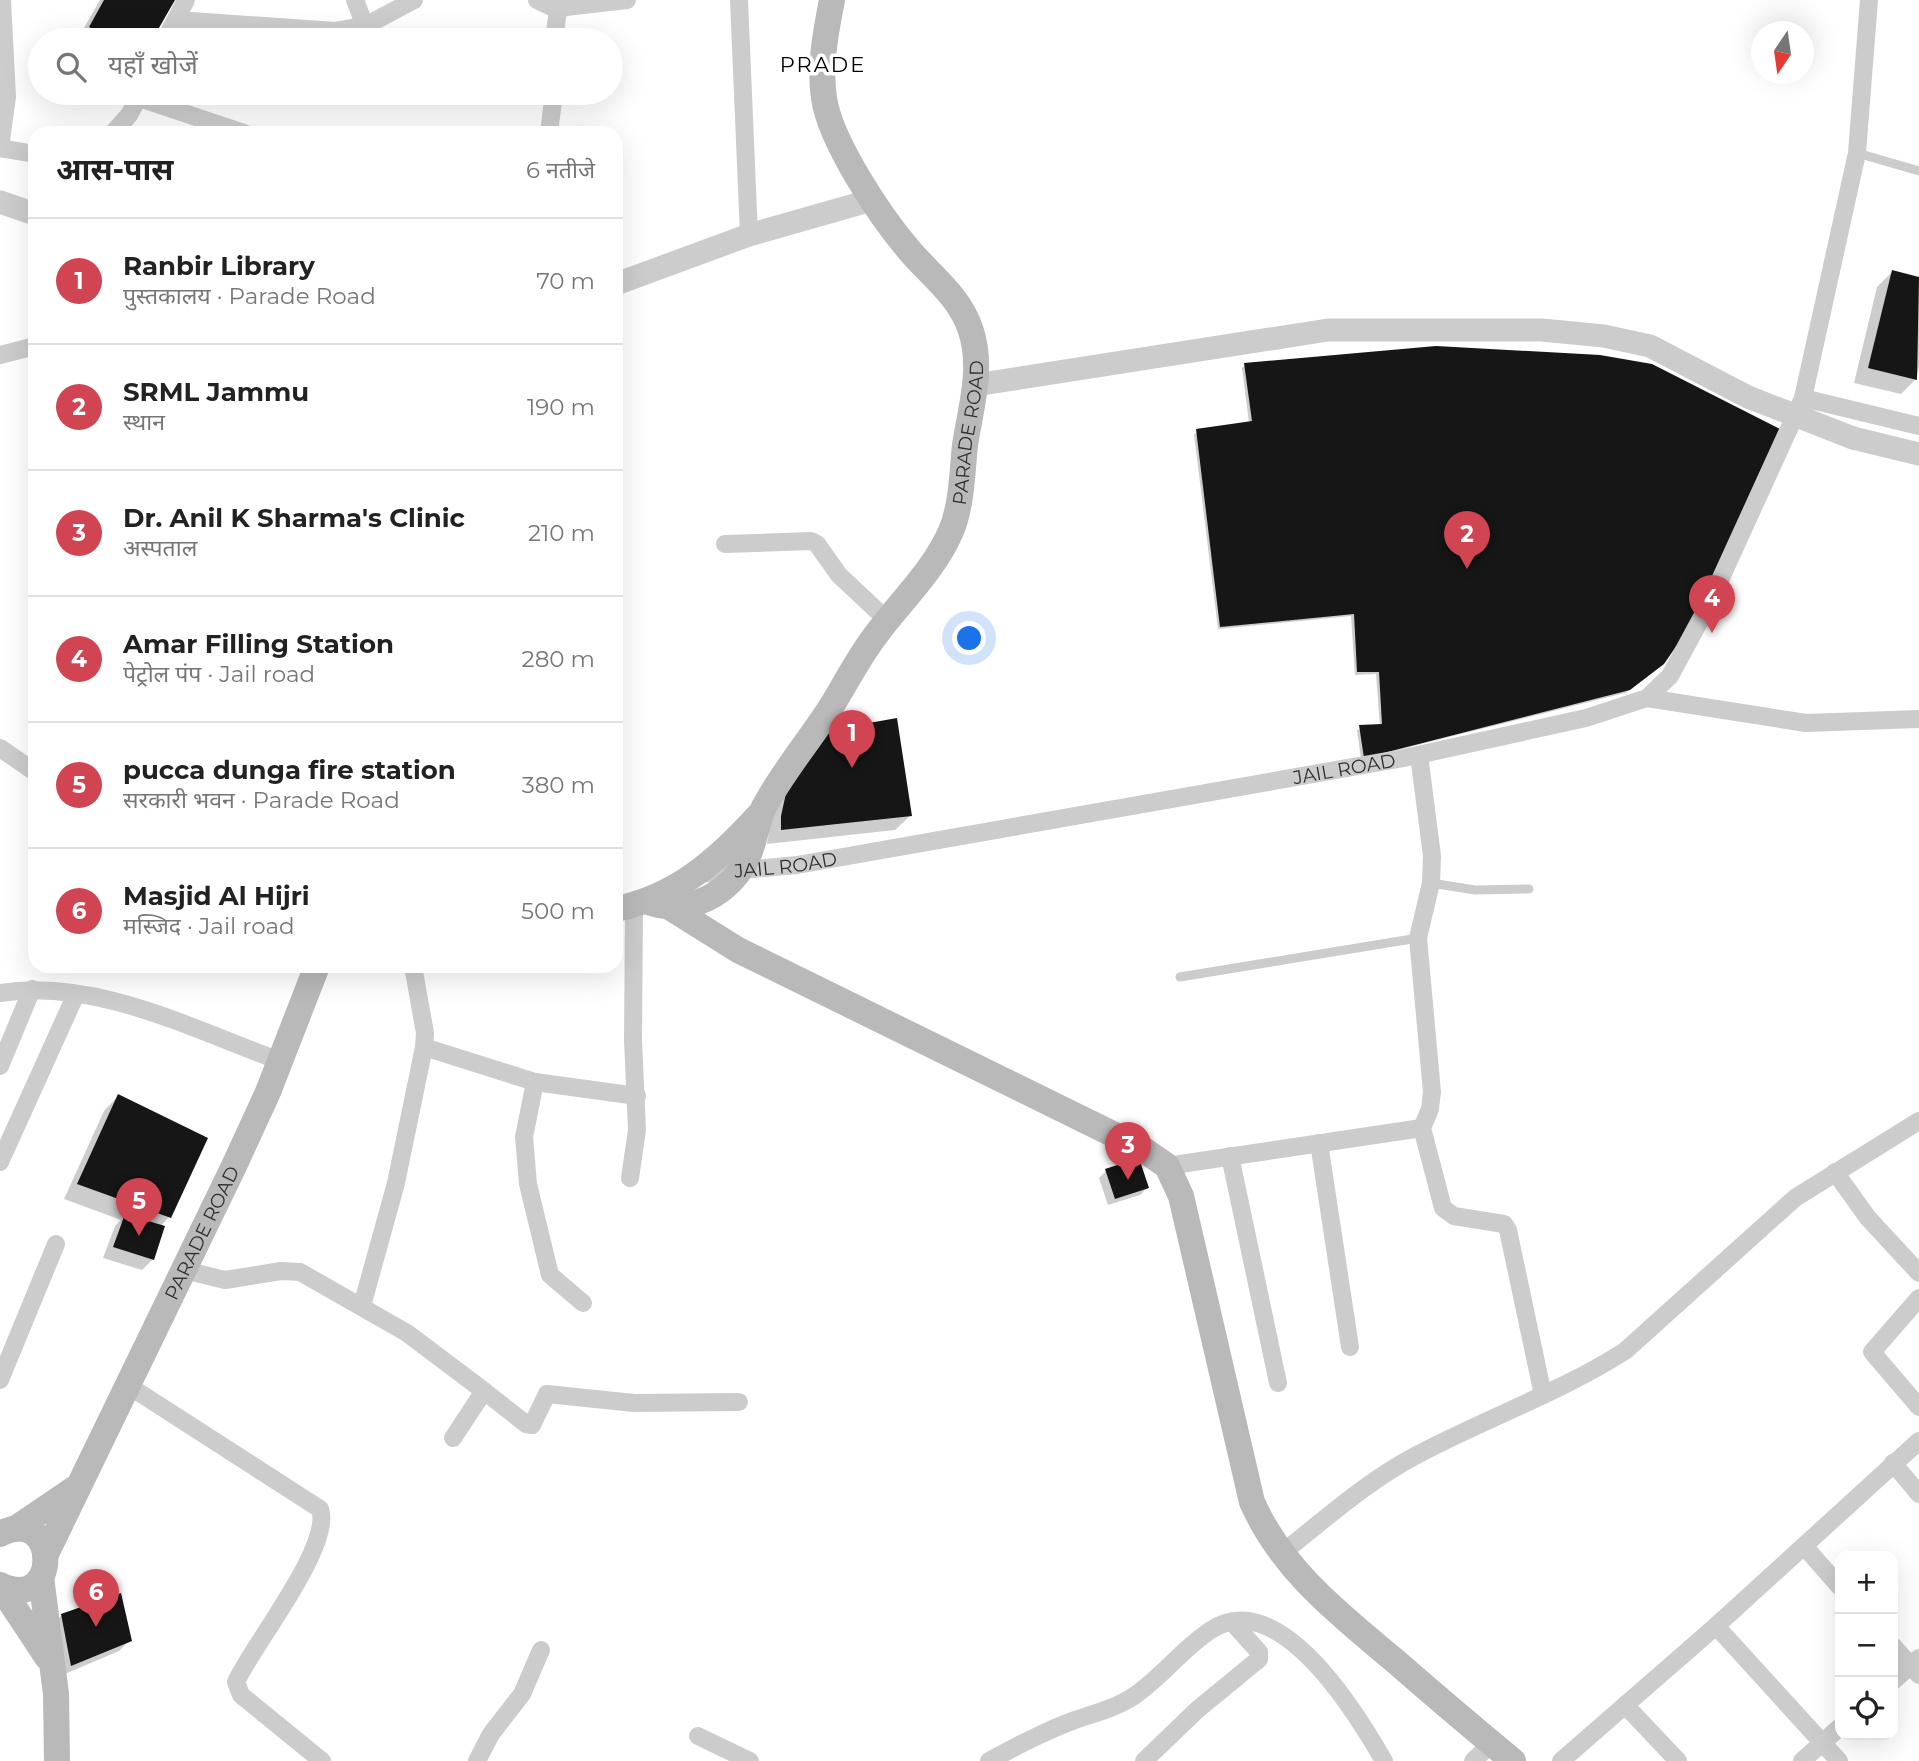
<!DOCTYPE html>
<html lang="hi">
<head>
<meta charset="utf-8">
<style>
	:root { --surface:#fff; --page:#f6f6f6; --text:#222; --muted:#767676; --line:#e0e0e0; --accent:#d14552 }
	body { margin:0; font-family:Montserrat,"Noto Sans Devanagari",sans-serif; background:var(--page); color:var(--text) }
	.controls { position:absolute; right:21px; bottom:21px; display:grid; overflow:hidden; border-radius:14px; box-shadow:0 7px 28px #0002 }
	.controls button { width:63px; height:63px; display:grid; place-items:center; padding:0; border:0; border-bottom:2px solid var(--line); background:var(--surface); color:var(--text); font:35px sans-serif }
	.compass { position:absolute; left:1751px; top:21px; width:63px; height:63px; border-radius:50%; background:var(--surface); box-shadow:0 7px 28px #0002; rotate:193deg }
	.you { position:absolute; left:970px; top:639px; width:24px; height:24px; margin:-18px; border:5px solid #fff; border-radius:50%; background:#1a73e8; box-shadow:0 0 0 10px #1a73e833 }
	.badge { display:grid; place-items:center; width:46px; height:46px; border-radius:50%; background:var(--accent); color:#fff; font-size:23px; font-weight:700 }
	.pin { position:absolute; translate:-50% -58px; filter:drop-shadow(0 2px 4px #0008) }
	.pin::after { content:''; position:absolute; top:37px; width:24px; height:21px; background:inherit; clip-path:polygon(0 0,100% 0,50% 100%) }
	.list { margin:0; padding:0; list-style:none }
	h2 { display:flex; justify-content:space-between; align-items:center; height:91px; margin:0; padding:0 28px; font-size:30px }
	h2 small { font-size:23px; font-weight:400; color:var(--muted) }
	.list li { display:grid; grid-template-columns:46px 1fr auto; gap:21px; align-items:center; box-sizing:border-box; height:126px; padding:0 28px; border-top:2px solid var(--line) }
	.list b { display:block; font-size:26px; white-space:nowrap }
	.list p { margin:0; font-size:23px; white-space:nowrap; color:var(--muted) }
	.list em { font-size:23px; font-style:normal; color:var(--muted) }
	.icon { flex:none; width:38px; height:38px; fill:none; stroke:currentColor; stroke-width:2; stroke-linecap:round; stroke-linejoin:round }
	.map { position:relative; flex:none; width:1919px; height:1761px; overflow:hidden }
	.search { position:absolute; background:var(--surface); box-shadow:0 7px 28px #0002; left:28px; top:28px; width:595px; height:77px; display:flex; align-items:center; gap:18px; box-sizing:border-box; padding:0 24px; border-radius:38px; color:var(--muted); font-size:26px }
	.panel { position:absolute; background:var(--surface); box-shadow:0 7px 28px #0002; left:28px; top:126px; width:595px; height:847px; border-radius:21px }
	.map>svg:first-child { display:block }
	.shadow { fill:#0003 }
	.building { fill:#161616 }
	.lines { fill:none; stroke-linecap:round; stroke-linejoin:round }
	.service { stroke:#ccc; stroke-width:9 }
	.minor { stroke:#ccc; stroke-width:18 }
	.tertiary { stroke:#ccc; stroke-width:23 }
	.secondary { stroke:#b9b9b9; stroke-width:26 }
	.tertiary-bridge { stroke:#ccc; stroke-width:23 }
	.labels { text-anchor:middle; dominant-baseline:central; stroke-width:7; stroke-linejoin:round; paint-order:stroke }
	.street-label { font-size:19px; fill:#2f2f2f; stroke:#fff }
	.neighbourhood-label { font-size:21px; letter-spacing:2px; fill:#000; stroke:#fff }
</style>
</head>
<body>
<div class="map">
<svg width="1919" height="1761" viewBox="0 0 1919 1761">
	<rect width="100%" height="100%" fill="#fff"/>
	<!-- shadow -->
	<path class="shadow" d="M100 0H173L150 40H77Z
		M1892 272 1919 279V367L1916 379 1901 394 1854 383 1877 287Z
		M1245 365 1658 667 1625 693 1361 759 1357 730 1380 726 1376 674 1355 675 1351 616 1218 629 1194 434 1249 423 1242 368Z
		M809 748 910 816 895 830 767 844 774 801Z
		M118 1096 169 1217 161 1226 153 1259 142 1270 103 1258 115 1226 121 1220 64 1199 104 1111Z
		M1106 1171 1147 1188 1140 1195 1108 1205 1099 1178Z
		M62 1615 130 1640 119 1651 60 1676 51 1626Z"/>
	<!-- building -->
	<path class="building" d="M104 0H175L152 40H113L89 27Z
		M1892 270 1919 277 1917 380 1868 368Z
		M1436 346 1600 355 1652 364 1784 431 1708 600 1664 664 1630 690 1364 758 1359 725 1382 724 1379 672H1357L1354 614 1220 627 1196 429 1252 421 1244 363Z
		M897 718 912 816 781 830V816L788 784 824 731Z
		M118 1094 208 1138 171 1218 77 1184Z
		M1139 1158 1149 1188 1115 1199 1105 1169Z
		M125 1214 165 1226 154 1260 113 1247Z
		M121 1593 132 1641 71 1666 61 1614Z"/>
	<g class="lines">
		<!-- service -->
		<path class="service" d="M1857 153 1919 171
			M1431 883 1475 890 1529 889
			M1180 977 1418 938"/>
		<!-- minor -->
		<g class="minor">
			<path d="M355 0 365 26"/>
			<path d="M537 0 558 10"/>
			<path d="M739 0 749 235"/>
			<path d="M177 20 335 31 365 26 414 0"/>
			<path d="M165 40 186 0"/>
			<path d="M554 40 558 10 566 7 627 0"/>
			<path d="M139 98 244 133"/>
			<path d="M113 133 129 115 141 93"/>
			<path d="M549 133 554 93"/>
			<path d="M0 147 7 97 2 0"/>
			<path d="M0 148 35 154"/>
			<path d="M0 355 35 346"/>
			<path d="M1803 398 1919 426"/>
			<path d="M725 544 811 541 817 544 839 575 888 621"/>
			<path d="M1647 698 1806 723 1919 719"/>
			<path d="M0 748 35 772"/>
			<path d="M1419 755 1432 856 1431 883 1418 938 1432 1092 1430 1109 1422 1128 1443 1208 1454 1216 1504 1224 1508 1230 1543 1395"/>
			<path id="s1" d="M700 874 797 865 1404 758 1586 718 1647 698 1670 676 1710 602 1803 398 1857 153 1869 0"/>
			<path d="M0 993C95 978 192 1029 280 1061"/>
			<path d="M424 1047 535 1082 637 1096"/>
			<path d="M0 1066 32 989"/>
			<path d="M535 1082 524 1137 528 1184 550 1275 583 1303"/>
			<path d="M1319 1143 1350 1347"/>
			<path d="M1230 1156 1278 1383"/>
			<path d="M0 1162 76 994"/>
			<path d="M1167 1166 1422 1128"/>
			<path d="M1835 1172 1868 1218 1919 1273"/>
			<path d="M630 1178 637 1130 633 1040 634 905"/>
			<path d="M184 1270 225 1280 281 1271 300 1272 407 1333 484 1391 453 1438"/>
			<path d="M1919 1298 1872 1352 1919 1407"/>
			<path d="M362 1306 396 1183 424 1047 425 1033 413 966"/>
			<path d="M0 1380 56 1244"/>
			<path d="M129 1386 320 1509C333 1546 252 1646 236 1682L241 1695 322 1761"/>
			<path d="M484 1391 526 1424 532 1425 547 1394 634 1403 739 1402"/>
			<path d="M1893 1463 1919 1494"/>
			<path d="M1804 1546 1840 1587"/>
			<path d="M1281 1554C1324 1520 1366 1482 1415 1456 1484 1419 1559 1393 1625 1351L1795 1198 1919 1121"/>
			<path d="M1716 1626 1839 1761"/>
			<path d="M1893 1646 1919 1675"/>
			<path d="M1893 1681 1919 1658"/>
			<path d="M1625 1705 1678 1761"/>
			<path d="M698 1736 750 1761"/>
			<path d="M477 1761 491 1734 522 1694 541 1650"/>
			<path d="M989 1761C1017 1746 1045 1731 1075 1720 1095 1713 1116 1708 1134 1696 1162 1677 1183 1648 1211 1630 1279 1585 1357 1714 1384 1761"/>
			<path d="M1144 1761 1197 1710 1259 1659V1652L1232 1622"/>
			<path d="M1473 1761 1492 1743"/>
			<path d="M1561 1761 1716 1626 1919 1441"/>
			<path d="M1802 1761 1840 1727"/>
		</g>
		<!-- tertiary -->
		<path class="tertiary" d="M0 202 35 214
			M616 284 749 235 872 200
			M975 385 1328 330H1542L1604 336 1650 346 1748 397
			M1853 438 1919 454"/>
		<!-- secondary -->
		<g class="secondary">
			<path id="s2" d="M646 901C687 918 732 894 749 854 755 839 757 822 764 807 781 775 805 746 825 716 840 694 852 669 868 646 894 607 932 575 951 531 962 505 962 473 965 445 971 407 983 368 971 331 960 296 931 276 909 250 880 216 830 141 824 98 819 66 826 31 832 0"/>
			<path d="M671 908 738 950 1141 1148 1167 1166 1181 1196 1252 1502C1282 1570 1338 1613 1394 1660 1433 1694 1473 1728 1513 1761"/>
			<path d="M616 909C676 897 718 860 758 816"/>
			<path d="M15 1529 74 1489"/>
			<path d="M0 1534C59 1503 62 1614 0 1585"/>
			<path id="s3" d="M46 1554 234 1166 268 1092 317 966"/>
			<path d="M41 1577 56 1694 57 1761"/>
			<path d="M0 1586 47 1657"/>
		</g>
		<!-- tertiary-bridge -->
		<path class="tertiary-bridge" d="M1748 397 1853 438"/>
	</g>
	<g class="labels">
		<!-- street labels -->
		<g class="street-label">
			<text stroke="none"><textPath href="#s2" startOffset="609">PARADE ROAD</textPath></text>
			<text stroke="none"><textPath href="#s1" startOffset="653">JAIL ROAD</textPath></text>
			<text stroke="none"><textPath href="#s1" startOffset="86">JAIL ROAD</textPath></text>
			<text stroke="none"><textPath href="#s3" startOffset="357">PARADE ROAD</textPath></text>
		</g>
		<!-- neighbourhood labels -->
		<g class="neighbourhood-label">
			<text x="823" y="64">PRADE</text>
		</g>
	</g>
</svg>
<div class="controls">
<button>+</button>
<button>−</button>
<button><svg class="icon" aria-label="locate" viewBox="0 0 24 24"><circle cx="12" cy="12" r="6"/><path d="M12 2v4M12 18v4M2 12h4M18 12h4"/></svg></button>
</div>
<svg class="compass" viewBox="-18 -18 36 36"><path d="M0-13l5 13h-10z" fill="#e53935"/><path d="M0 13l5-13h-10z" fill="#767676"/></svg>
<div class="you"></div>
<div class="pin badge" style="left:852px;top:768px">1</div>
<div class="pin badge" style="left:1467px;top:569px">2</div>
<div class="pin badge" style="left:1128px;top:1180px">3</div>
<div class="pin badge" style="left:1712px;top:633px">4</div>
<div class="pin badge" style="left:139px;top:1236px">5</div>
<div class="pin badge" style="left:96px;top:1627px">6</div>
<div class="search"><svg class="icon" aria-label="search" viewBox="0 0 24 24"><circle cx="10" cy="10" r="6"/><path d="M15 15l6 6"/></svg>यहाँ खोजें</div>
<section class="panel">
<h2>आस-पास<small>6 नतीजे</small></h2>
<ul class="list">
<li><span class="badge">1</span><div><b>Ranbir Library</b><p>पुस्तकालय · Parade Road</p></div><em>70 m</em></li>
<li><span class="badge">2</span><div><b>SRML Jammu</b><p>स्थान</p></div><em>190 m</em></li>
<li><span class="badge">3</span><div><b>Dr. Anil K Sharma's Clinic</b><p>अस्पताल</p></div><em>210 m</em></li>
<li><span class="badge">4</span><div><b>Amar Filling Station</b><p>पेट्रोल पंप · Jail road</p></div><em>280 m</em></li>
<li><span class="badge">5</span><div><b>pucca dunga fire station</b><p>सरकारी भवन · Parade Road</p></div><em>380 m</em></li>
<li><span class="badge">6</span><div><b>Masjid Al Hijri</b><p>मस्जिद · Jail road</p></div><em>500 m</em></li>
</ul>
</section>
</div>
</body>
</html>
